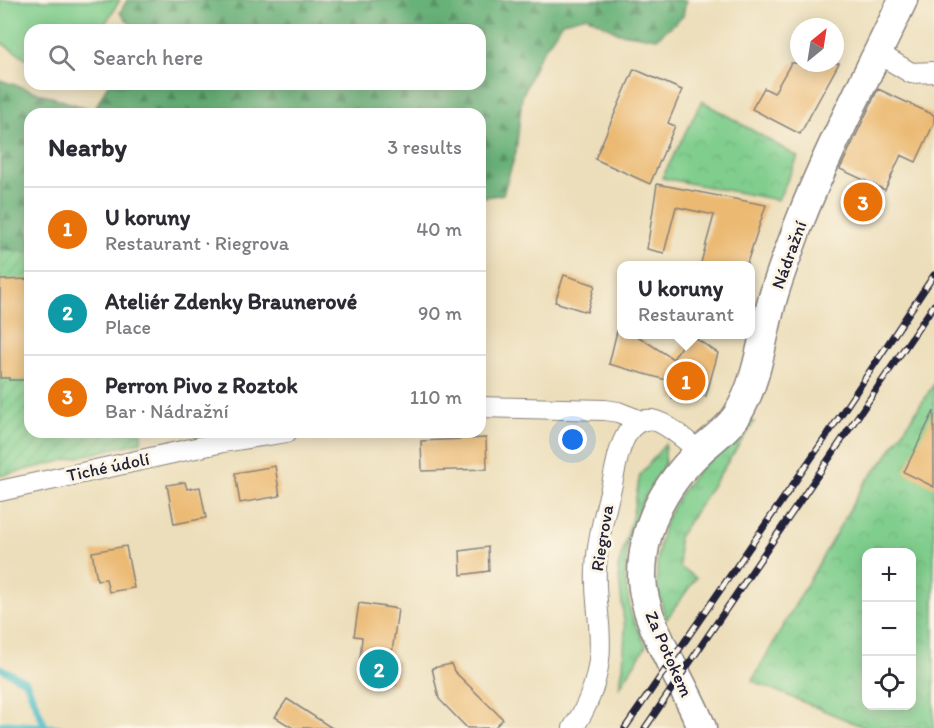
<!DOCTYPE html>
<html lang="en">
<head>
<meta charset="utf-8">
<style>
	:root { --surface:#fff; --page:#f2f2f3; --text:#2b2b33; --muted:#7c7c81; --line:#e1e1e2; --accent:#b45309 }
	body { margin:0; font-family:Itim,sans-serif; background:var(--page); color:var(--text) }
	.controls { position:absolute; right:18px; bottom:18px; display:grid; overflow:hidden; border-radius:12px; box-shadow:0 3px 15px #0003 }
	.controls button { width:54px; height:54px; display:grid; place-items:center; padding:0; border:0; border-bottom:2px solid var(--line); background:var(--surface); color:var(--text); font:30px sans-serif }
	.compass { position:absolute; left:790px; top:18px; width:54px; height:54px; border-radius:50%; background:var(--surface); box-shadow:0 3px 15px #0003; rotate:30deg }
	.you { position:absolute; left:573px; top:440px; width:21px; height:21px; margin:-15px; border:4px solid #fff; border-radius:50%; background:#1a73e8; box-shadow:0 0 0 9px #1a73e833 }
	.badge { display:grid; place-items:center; width:39px; height:39px; border-radius:50%; background:var(--accent); color:#fff; font-size:20px; font-weight:700 }
	.pin { position:absolute; translate:-50% -50%; border:3px solid #fff; box-shadow:0 2px 6px #0006 }
	.popup { position:absolute; left:617px; top:261px; width:138px; height:78px; box-sizing:border-box; display:grid; place-content:center; border-radius:12px; background:var(--surface); filter:drop-shadow(0 2px 4px #0005); font-size:20px; white-space:nowrap; color:var(--muted) }
	.popup b { font-size:22px; color:var(--text) }
	.popup::after { content:''; position:absolute; left:50%; top:100%; margin-left:-12px; border:12px solid transparent; border-top-color:var(--surface) }
	.list { margin:0; padding:0; list-style:none }
	h2 { display:flex; justify-content:space-between; align-items:center; height:78px; margin:0; padding:0 24px; font-size:26px }
	h2 small { font-size:20px; font-weight:400; color:var(--muted) }
	.list li { display:grid; grid-template-columns:39px 1fr auto; gap:18px; align-items:center; box-sizing:border-box; height:84px; padding:0 24px; border-top:2px solid var(--line) }
	.list b { display:block; font-size:22px; white-space:nowrap }
	.list p { margin:0; font-size:20px; white-space:nowrap; color:var(--muted) }
	.list em { font-size:20px; font-style:normal; color:var(--muted) }
	.icon { flex:none; width:33px; height:33px; fill:none; stroke:currentColor; stroke-width:2; stroke-linecap:round; stroke-linejoin:round }
	.map { position:relative; flex:none; width:934px; height:728px; overflow:hidden }
	.search { position:absolute; background:var(--surface); box-shadow:0 3px 15px #0003; left:24px; top:24px; width:462px; height:66px; display:flex; align-items:center; gap:15px; box-sizing:border-box; padding:0 21px; border-radius:18px; color:var(--muted); font-size:22px }
	.panel { position:absolute; background:var(--surface); box-shadow:0 3px 15px #0003; left:24px; top:108px; width:462px; height:330px; border-radius:18px }
	.map>svg:first-child { display:block }
	.grass { fill:url(#grass-tufts); stroke:#517864; stroke-width:1.5 }
	.forest { fill:url(#forest-firs); stroke:#456a5a; stroke-width:1.5 }
	.park { fill:url(#park-crowns); stroke:#517864; stroke-width:1.5; fill-rule:evenodd }
	.garden { fill:url(#garden-furrows); stroke:#517864; stroke-width:1.5 }
	.pitch { fill:#80ce8d; stroke:#517864; stroke-width:1.5 }
	.lines { fill:none; stroke-linecap:round; stroke-linejoin:round }
	.stream { stroke:#52bfcb; stroke-width:7 }
	.building { fill:#ebb972 }
	.minor-casing { stroke:#87807a; stroke-width:22 }
	.secondary-casing { stroke:#87807a; stroke-width:31 }
	.minor { stroke:#fff; stroke-width:20 }
	.secondary { stroke:#fff; stroke-width:28 }
	.rail-casing { stroke:#22223b; stroke-width:7 }
	.rail { stroke:#fcf5e5; stroke-width:4.5; stroke-dasharray:14; stroke-linecap:butt }
	.labels { text-anchor:middle; dominant-baseline:central; stroke-width:6; stroke-linejoin:round; paint-order:stroke }
	.street-label { font-size:18px; fill:#22223b; stroke:#fcf5e5 }
</style>
</head>
<body>
<div class="map">
<svg width="934" height="728" viewBox="0 0 934 728">
	<defs>
		<pattern id="grass-tufts" width="24" height="20" patternUnits="userSpaceOnUse" patternTransform="scale(1.5)"><rect width="24" height="20" fill="#80ce8d"/><path d="M3 7l-1-3M5 7V3M7 7l1-3M15 17l-1-3M17 17v-4M19 17l1-3" fill="none" stroke="#6eb17b"/></pattern>
		<pattern id="forest-firs" width="22" height="20" patternUnits="userSpaceOnUse" patternTransform="scale(1.5)"><rect width="22" height="20" fill="#68b178"/><path d="M5 1l3.5 6h-7zM16 11l3.5 6h-7z" fill="#559064"/></pattern>
		<pattern id="park-crowns" width="20" height="18" patternUnits="userSpaceOnUse" patternTransform="scale(1.5)"><rect width="20" height="18" fill="#80ce8d"/><path d="M2 6a3 3 0 1 1 6 0M12 15a3 3 0 1 1 6 0" fill="none" stroke="#6eb17b"/></pattern>
		<pattern id="garden-furrows" width="10" height="10" patternUnits="userSpaceOnUse" patternTransform="scale(1.5)"><rect width="10" height="10" fill="#80ce8d"/><path d="M-1 1l2-2M0 10L10 0M9 11l2-2" fill="none" stroke="#6eb17b"/></pattern>
	</defs>
	<rect width="100%" height="100%" fill="#fcf5e5"/>
	<filter id="ink" filterUnits="userSpaceOnUse"><feTurbulence type="fractalNoise" baseFrequency=".0167" numOctaves="2"/><feDisplacementMap in="SourceGraphic" scale="12" xChannelSelector="R" yChannelSelector="G"/><feConvolveMatrix kernelMatrix="1 2 1 2 8 2 1 2 1" color-interpolation-filters="sRGB"/></filter>
	<filter id="wash" filterUnits="userSpaceOnUse"><feTurbulence type="fractalNoise" baseFrequency=".008" numOctaves="4" result="noise"/><feDisplacementMap in="SourceGraphic" scale="24" xChannelSelector="R" yChannelSelector="G"/><feGaussianBlur stdDeviation="1.35" result="paint"/><feColorMatrix in="noise" values="0 0 0 0 0 0 0 0 0 0 0 0 0 0 0 0 0 1.4 0 .05"/><feComposite in="paint" operator="in"/></filter>
	<g filter="url(#wash)">
		<rect width="100%" height="100%" fill="#ecdeba"/>
		<!-- grass -->
		<path class="grass" d="M750 420 754 422 678 538 680 567 696 578 666 620C663 606 657 592 657 579 654 503 700 468 750 420Z
			M665 444V464L641 504 627 546 625 580 631 614 646 646 619 688 623 668 625 631 618 568 632 518 640 475Z"/>
		<!-- forest -->
		<path class="forest" d="M127 0H686L683 16 657 38 619 33 587 16 563 22 538 58 522 97 516 152 503 194 480 198V114H30V253L0 248V80L94 111 108 84H480V30H136L120 13Z"/>
		<!-- park -->
		<path class="park" d="M702 101 798 157 778 200 662 178Z
			M934 384V728H866L752 681 864 484 885 459ZM866 552H912V706H866Z"/>
		<!-- garden -->
		<path class="garden" d="M0 248 30 253V432H141V442L0 476Z"/>
		<!-- pitch -->
		<path class="pitch" d="M0 0H120L101 30H30V61L0 42Z"/>
		<g class="lines">
			<!-- stream -->
			<path class="stream" d="M0 668 26 682 45 726
				M0 725 8 724 60 728"/>
		</g>
		<g id="blocks">
			<!-- building -->
			<path class="building" d="M791 63H839L800 134 752 109 764 88 774 93Z
				M634 69 682 90 668 123 675 126 650 184 595 159Z
				M878 89 934 115V123L916 162 901 155 885 190 840 169Z
				M657 184 766 205 746 266H700L714 215 676 207 664 253 647 249Z
				M564 275 595 285 587 312 555 302Z
				M30 279V380H9V378H0V280Z
				M617 331 621 332V334L636 335 673 359 689 334 718 353 706 396 672 399 670 381 609 364Z
				M934 411V487L904 472Z
				M486 438 487 469 422 471 421 441Z
				M275 466 280 496 240 503 235 473Z
				M185 482 187 489 200 487 206 518 174 524 167 485Z
				M126 546 134 588 109 592 106 579 97 580 92 552Z
				M488 547 489 571 461 575 460 551Z
				M359 603 398 609 391 660 398 661 396 685 360 681 361 672 359 671 362 637 354 636Z
				M451 664 454 671 503 719 494 728H467L439 699 432 668Z
				M287 699 332 728H293L275 717Z"/>
		</g>
	</g>
	<g filter="url(#ink)">
		<use href="#blocks" fill-opacity="0" stroke="#87807a" stroke-width="1.5"/>
		<g class="lines">
			<defs>
				<path id="minor" d="M878 53 911 73 934 72
					M480 407 605 410 618 412 641 421
					M0 491 223 442 287 432
					M573 728C587 708 596 684 599 660 603 630 594 600 596 569 597 541 605 512 612 484 616 467 618 448 628 432 632 426 638 421 646 420 662 417 687 442 699 451"/>
				<path id="secondary" d="M702 728C685 683 643 625 642 577 642 526 665 484 701 450 713 439 729 428 737 415 759 380 762 334 774 294 781 271 790 248 798 226 828 148 868 75 903 0"/>
			</defs>
			<!-- minor casing -->
			<use href="#minor" class="minor-casing"/>
			<!-- secondary casing -->
			<use href="#secondary" class="secondary-casing"/>
			<!-- minor -->
			<use href="#minor" class="minor"/>
			<!-- secondary -->
			<use href="#secondary" class="secondary"/>
			<defs>
				<path id="rail" d="M625 728 832 428 934 275
					M645 728 934 305"/>
			</defs>
			<!-- rail casing -->
			<use href="#rail" class="rail-casing"/>
			<!-- rail -->
			<use href="#rail" class="rail"/>
		</g>
	</g>
	<g class="labels">
		<!-- street labels -->
		<g class="street-label">
			<text transform="translate(789 255) rotate(-70)">Nádražní</text>
			<text transform="translate(108 467) rotate(-12)">Tiché údolí</text>
			<text transform="translate(602 538) rotate(-81)">Riegrova</text>
			<text transform="translate(669 654) rotate(66)">Za Potokem</text>
		</g>
	</g>
</svg>
<div class="controls">
<button>+</button>
<button>−</button>
<button><svg class="icon" aria-label="locate" viewBox="0 0 24 24"><circle cx="12" cy="12" r="6"/><path d="M12 2v4M12 18v4M2 12h4M18 12h4"/></svg></button>
</div>
<svg class="compass" viewBox="-18 -18 36 36"><path d="M0-13l5 13h-10z" fill="#e53935"/><path d="M0 13l5-13h-10z" fill="#7c7c81"/></svg>
<div class="you"></div>
<div class="pin badge" style="left:686px;top:381px;background:#e8710a">1</div>
<div class="popup"><b>U koruny</b>Restaurant</div>
<div class="pin badge" style="left:379px;top:669px;background:#0f9aa8">2</div>
<div class="pin badge" style="left:863px;top:202px;background:#e8710a">3</div>
<div class="search"><svg class="icon" aria-label="search" viewBox="0 0 24 24"><circle cx="10" cy="10" r="6"/><path d="M15 15l6 6"/></svg>Search here</div>
<section class="panel">
<h2>Nearby<small>3 results</small></h2>
<ul class="list">
<li><span class="badge" style="background:#e8710a">1</span><div><b>U koruny</b><p>Restaurant · Riegrova</p></div><em>40 m</em></li>
<li><span class="badge" style="background:#0f9aa8">2</span><div><b>Ateliér Zdenky Braunerové</b><p>Place</p></div><em>90 m</em></li>
<li><span class="badge" style="background:#e8710a">3</span><div><b>Perron Pivo z Roztok</b><p>Bar · Nádražní</p></div><em>110 m</em></li>
</ul>
</section>
</div>
</body>
</html>
